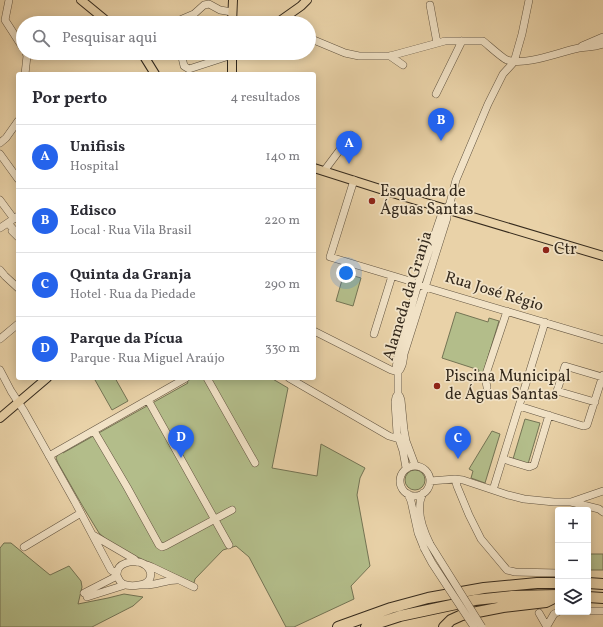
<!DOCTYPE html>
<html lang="pt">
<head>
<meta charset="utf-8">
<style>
	:root { --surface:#fff; --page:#f2f2f3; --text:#2b2b33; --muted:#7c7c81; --line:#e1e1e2; --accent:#2563eb }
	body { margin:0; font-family:Vollkorn,serif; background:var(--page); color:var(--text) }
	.controls { position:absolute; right:12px; bottom:12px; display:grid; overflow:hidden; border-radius:4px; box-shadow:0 2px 10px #0003 }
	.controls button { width:36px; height:36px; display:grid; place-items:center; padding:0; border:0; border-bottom:1px solid var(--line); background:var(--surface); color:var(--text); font:20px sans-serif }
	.you { position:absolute; left:346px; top:273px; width:14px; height:14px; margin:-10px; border:3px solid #fff; border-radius:50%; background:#1a73e8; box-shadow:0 0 0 6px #1a73e833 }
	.badge { display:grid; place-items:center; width:26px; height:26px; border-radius:50%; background:var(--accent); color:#fff; font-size:13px; font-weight:700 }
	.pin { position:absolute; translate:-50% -33px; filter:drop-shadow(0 1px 2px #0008) }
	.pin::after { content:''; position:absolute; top:21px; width:14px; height:12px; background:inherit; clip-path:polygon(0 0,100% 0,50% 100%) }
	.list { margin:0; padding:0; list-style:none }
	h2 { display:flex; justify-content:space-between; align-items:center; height:52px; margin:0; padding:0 16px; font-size:17px }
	h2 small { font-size:13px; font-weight:400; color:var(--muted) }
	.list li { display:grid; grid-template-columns:26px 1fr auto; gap:12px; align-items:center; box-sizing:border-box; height:64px; padding:0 16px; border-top:1px solid var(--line) }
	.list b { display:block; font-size:15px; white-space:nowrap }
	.list p { margin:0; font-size:13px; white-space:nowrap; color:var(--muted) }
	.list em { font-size:13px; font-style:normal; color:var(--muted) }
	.icon { flex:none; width:22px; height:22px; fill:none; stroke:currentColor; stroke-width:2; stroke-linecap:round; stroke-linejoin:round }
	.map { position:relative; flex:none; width:603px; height:627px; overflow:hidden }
	.search { position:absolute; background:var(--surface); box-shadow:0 2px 10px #0003; left:16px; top:16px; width:300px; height:44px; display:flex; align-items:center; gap:10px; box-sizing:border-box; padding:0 14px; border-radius:22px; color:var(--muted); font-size:15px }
	.panel { position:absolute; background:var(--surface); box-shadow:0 2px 10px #0003; left:16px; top:72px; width:300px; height:308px; border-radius:4px }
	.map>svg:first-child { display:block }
	.green { fill:#b3bd8a; stroke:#747454 }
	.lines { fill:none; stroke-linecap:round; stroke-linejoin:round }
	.minor-casing { stroke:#625440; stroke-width:8 }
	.major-casing { stroke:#352a1d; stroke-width:10 }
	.highway-casing { stroke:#352a1d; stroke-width:12 }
	.minor { stroke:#f1e2c6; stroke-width:7 }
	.major { stroke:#e9d2a8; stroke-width:8 }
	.highway { stroke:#e9d2a8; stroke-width:10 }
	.minor-bridge-casing { stroke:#625440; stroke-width:8; stroke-linecap:butt }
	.minor-bridge { stroke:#f1e2c6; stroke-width:7 }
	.poi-dot { fill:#8f2418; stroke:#f1e2c6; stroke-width:1.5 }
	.labels { text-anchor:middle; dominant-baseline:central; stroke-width:3.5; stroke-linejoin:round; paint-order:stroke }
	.poi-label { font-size:16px; fill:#352a1d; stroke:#f1e2c6; text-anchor:start }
	.street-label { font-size:16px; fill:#352a1d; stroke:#f1e2c6 }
</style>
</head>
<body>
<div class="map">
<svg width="603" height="627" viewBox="0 0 603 627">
	<rect width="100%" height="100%" fill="#e9d2a8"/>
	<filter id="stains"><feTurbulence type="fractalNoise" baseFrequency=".005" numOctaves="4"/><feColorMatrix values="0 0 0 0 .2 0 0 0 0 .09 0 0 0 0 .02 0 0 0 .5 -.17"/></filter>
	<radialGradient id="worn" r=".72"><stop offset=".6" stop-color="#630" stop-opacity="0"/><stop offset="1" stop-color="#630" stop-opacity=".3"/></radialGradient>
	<!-- green -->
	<path class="green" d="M344 273 361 278 353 306 336 301Z
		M456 312 488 322 489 318 499 321 481 380 476 379 479 370 442 358Z
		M99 378H115L128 401 112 410 95 380Z
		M192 378H271L288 388 272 468 317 476 321 444 365 468 360 478 357 495 370 566 351 586 354 599 294 627H286L249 557 236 546 223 550 195 579 194 583 131 554 108 541 99 533 82 505 58 463 56 458 58 454 62 452 63 453 188 383 187 381Z
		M525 419 540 423 528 464 513 459Z
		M492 431 500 434 485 483 471 478 473 471 469 469Z
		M405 480a10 10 0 1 1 20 0a10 10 0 1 1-20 0Z
		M4 543H11L50 575 69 566 81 581 82 587 78 604 108 598 124 594 143 597 133 606 92 627H0V548Z
		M588 554H603V570H588Z"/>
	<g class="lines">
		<defs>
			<path id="minor" d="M9 0 5 20 23 48
				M430 5 437 43
				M173 23 194 14 204 5 209 4 220 10 232 12
				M309 38 345 53 359 56H390L445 41H483C488 45 502 58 507 60 526 66 559 52 579 48 588 46 593 48 603 44
				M582 46 603 37
				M181 53 184 66 189 69 232 55
				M390 56 403 65
				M25 74 27 56 26 53
				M436 94 462 41
				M0 143 6 138 18 121
				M0 154 18 179
				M324 171 351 135
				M354 180 330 257 410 281 425 287 603 340
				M0 200 14 219
				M8 223 14 230 12 231 18 237
				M0 228 18 216
				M0 270 5 276 18 288
				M314 331 391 370 398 372
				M374 334 392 276
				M0 339 18 324
				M0 370 11 391 24 411 75 502 111 570C113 572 115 572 116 574 119 578 118 581 123 584 128 586 134 586 139 585 161 582 149 555 126 563 120 565 117 568 117 574
				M398 372C403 367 403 361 404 354L447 218V209
				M207 378 255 463
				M289 378 389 436 406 441
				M487 387 485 377 507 311
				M398 394 400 397 401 400 404 430 406 441 415 465
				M148 400 229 545
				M595 402 557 391 565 366 602 377
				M519 406 583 426 587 425 603 375
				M94 431 127 487 159 545 162 547 165 546 232 510
				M49 456 186 378
				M503 459 529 467 534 465 549 415
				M400 481a15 15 0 1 1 30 0a15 15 0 1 1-30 0Z
				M406 468 403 451 397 433 395 402 396 397 398 394V372L396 368 398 355 418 284 441 216 447 209 450 203 456 180 488 104 503 74 514 62 522 34 529 0
				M455 479 457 486 469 515 481 539 507 570 515 572 558 573
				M430 481 455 479 463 480 508 495 524 499 554 502H571L603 491
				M493 490 545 322
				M423 493C422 496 420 500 420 503 418 516 424 532 430 544
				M408 494 411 501 418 533 424 548
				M571 502 599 509 603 512
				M93 535 134 559 137 562
				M24 547 81 513
				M147 565 152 567 194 587
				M142 585C154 586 165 580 177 580
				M84 593 117 576
				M87 597 125 585
				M588 611H603
				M539 613 547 627
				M547 626 554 614 558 612"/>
			<path id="major" d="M81 0 109 23
				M232 23 233 0
				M277 23 301 6 307 0
				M142 53 155 74
				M232 74V53
				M314 168 399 195 603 256
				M0 418 47 378"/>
			<path id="highway" d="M588 583 603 584
				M588 597 603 598
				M338 627 391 608 428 598 484 588 537 583H558
				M366 627 400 616 475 600 512 596 558 595
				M444 627 451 620 462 615 503 607 546 602 554 598"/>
		</defs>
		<!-- minor casing -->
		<use href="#minor" class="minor-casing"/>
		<!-- major casing -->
		<use href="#major" class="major-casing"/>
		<!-- highway casing -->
		<use href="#highway" class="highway-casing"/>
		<!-- minor -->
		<use href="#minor" class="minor"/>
		<!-- major -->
		<use href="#major" class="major"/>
		<!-- highway -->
		<use href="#highway" class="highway"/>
		<defs>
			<path id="minor-bridge" d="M430 544 482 627
				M424 548 432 563 474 627"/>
		</defs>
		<!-- minor-bridge casing -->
		<use href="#minor-bridge" class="minor-bridge-casing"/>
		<!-- minor-bridge -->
		<use href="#minor-bridge" class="minor-bridge"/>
	</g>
	<!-- markers -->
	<g class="poi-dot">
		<circle cx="372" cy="201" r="4"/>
		<circle cx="546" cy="250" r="4"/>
		<circle cx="437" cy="386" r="4"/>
	</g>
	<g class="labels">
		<!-- poi labels -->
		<g class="poi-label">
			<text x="380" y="192">Esquadra de<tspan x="380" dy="18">Águas Santas</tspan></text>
			<text x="554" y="250">Ctr</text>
			<text x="445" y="377">Piscina Municipal<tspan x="445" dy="18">de Águas Santas</tspan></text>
		</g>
		<!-- street labels -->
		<g class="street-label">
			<text transform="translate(494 292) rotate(17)">Rua José Régio</text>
			<text transform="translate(408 296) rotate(-73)">Alameda da Granja</text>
		</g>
	</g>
	<rect width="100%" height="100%" filter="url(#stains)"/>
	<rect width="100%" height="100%" fill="url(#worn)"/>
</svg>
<div class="controls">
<button>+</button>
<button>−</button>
<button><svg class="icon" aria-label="layers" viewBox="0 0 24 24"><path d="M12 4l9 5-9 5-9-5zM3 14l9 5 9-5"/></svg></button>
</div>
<div class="you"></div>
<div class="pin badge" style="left:349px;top:164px">A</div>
<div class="pin badge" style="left:441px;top:141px">B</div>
<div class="pin badge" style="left:458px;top:459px">C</div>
<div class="pin badge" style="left:181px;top:458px">D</div>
<div class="search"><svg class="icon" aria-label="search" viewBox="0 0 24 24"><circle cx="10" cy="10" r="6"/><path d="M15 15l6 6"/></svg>Pesquisar aqui</div>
<section class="panel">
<h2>Por perto<small>4 resultados</small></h2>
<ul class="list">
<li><span class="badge">A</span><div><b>Unifisis</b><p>Hospital</p></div><em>140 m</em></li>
<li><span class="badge">B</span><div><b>Edisco</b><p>Local · Rua Vila Brasil</p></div><em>220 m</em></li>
<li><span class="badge">C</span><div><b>Quinta da Granja</b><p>Hotel · Rua da Piedade</p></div><em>290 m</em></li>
<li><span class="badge">D</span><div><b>Parque da Pícua</b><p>Parque · Rua Miguel Araújo</p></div><em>330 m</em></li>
</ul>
</section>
</div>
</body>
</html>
